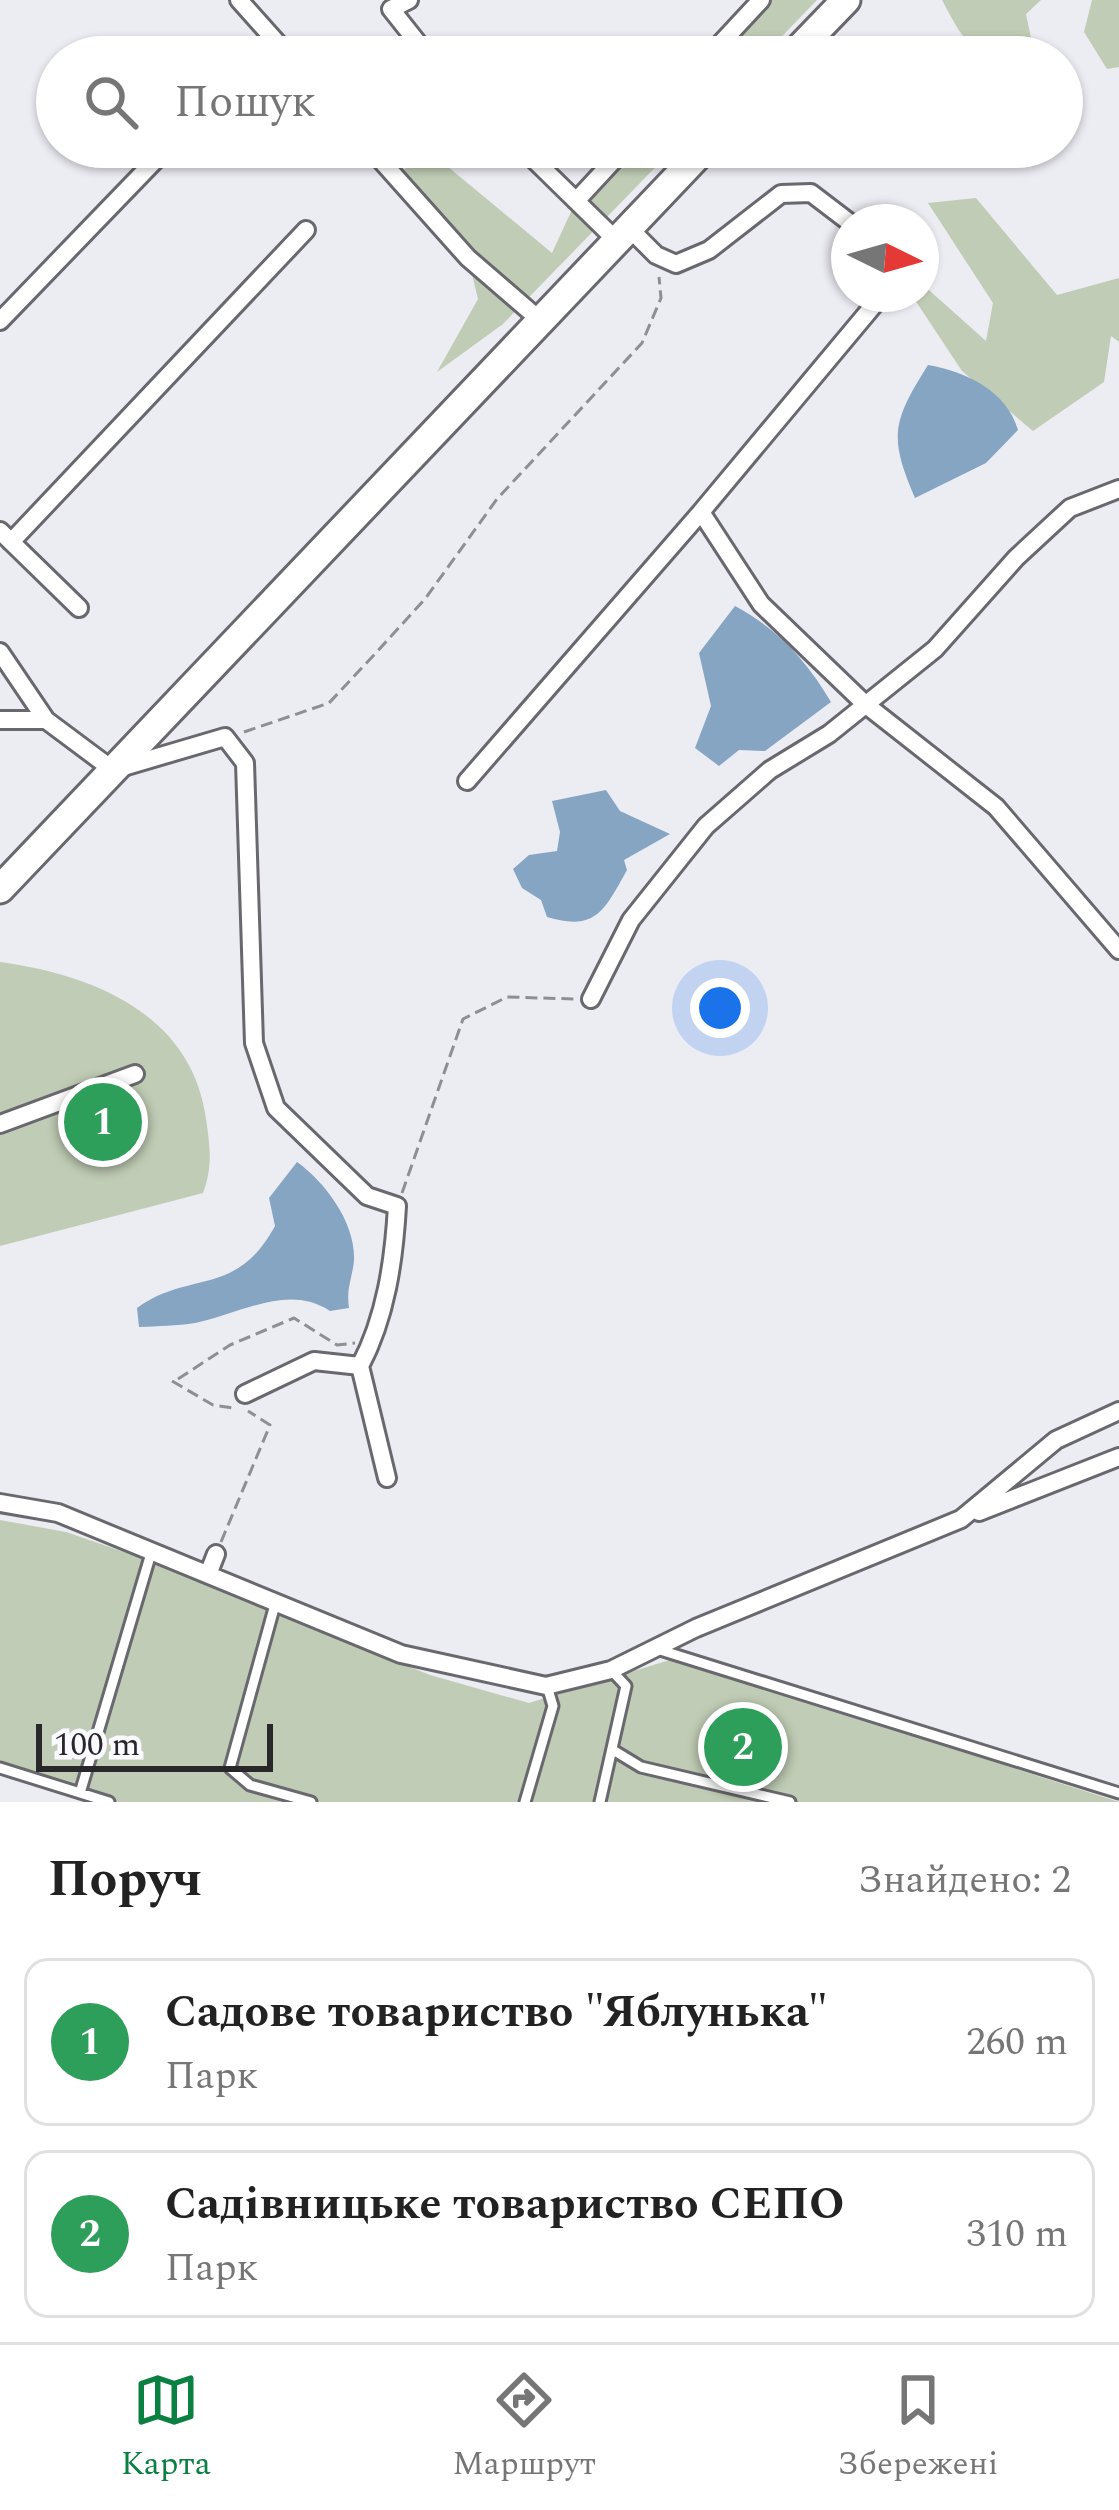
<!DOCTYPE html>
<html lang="uk">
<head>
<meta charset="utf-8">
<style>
	:root { --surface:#fff; --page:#f6f6f6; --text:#222; --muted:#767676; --line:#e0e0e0; --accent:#0b8043 }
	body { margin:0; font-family:Spectral,serif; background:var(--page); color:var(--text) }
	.compass { position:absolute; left:831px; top:204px; width:108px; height:108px; border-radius:50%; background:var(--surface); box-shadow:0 3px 9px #0004; rotate:95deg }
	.scale { position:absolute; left:36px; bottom:30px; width:237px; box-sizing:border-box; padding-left:12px; border:6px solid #28282b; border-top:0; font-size:33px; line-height:42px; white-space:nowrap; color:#28282b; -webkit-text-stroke:9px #faf9ff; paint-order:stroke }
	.you { position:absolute; left:720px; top:1008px; width:42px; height:42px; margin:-30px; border:9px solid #fff; border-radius:50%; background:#1a73e8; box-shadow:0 0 0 18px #1a73e833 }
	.badge { display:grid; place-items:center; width:78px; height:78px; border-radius:50%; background:var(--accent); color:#fff; font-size:39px; font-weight:700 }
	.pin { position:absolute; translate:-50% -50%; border:6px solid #fff; box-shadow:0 3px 12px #0006 }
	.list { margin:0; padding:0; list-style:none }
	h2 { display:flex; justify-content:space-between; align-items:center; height:156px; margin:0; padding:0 48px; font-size:51px }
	h2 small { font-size:39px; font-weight:400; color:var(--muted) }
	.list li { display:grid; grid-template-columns:78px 1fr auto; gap:36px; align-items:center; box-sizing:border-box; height:168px; margin:0 24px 24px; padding:0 24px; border:3px solid var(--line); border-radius:24px }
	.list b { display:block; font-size:45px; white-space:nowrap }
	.list p { margin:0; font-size:39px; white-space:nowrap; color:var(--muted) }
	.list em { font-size:39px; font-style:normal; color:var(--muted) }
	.icon { flex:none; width:66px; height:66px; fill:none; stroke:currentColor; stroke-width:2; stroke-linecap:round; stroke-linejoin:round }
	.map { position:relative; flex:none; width:1119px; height:1802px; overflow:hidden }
	.search { position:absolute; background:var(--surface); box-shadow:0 3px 9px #0004; left:36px; right:36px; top:36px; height:132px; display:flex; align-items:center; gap:30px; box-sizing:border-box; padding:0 42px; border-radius:66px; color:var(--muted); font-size:45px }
	.sheet { height:540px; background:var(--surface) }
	nav { display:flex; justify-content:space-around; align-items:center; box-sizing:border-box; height:168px; border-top:3px solid var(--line); background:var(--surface); font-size:33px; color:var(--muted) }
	nav a { display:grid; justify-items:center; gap:6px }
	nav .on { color:var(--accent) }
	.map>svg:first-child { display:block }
	.green { fill:#c0ccb5 }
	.water { fill:#86a5c3 }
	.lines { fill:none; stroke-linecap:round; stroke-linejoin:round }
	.service-casing { stroke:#68686e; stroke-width:15 }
	.minor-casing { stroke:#68686e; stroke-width:22 }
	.primary-casing { stroke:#68686e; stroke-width:33 }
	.path { stroke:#8e8e93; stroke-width:3; stroke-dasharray:12 6; stroke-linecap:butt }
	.service { stroke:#fff; stroke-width:9 }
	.minor { stroke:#fff; stroke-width:16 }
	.primary { stroke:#fff; stroke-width:27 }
</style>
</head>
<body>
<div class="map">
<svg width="1119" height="1802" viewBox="0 0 1119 1802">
	<rect width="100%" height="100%" fill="#ececf3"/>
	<!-- green -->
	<path class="green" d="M761 0H817L762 57H708Z
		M942 0H1041L1026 14 1034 52C974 60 969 51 942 0Z
		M1092 0H1119V67L1107 69 1084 32Z
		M424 147 552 253 576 201 626 147H675L503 324 437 372 478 299 468 258 397 178Z
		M976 198 1057 295 1119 278V342L1111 336 1104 382 1033 431 962 371 911 294H921V283L986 341 993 303 928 203Z
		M0 962C95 975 192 1015 206 1119 210 1147 213 1166 203 1193L0 1246Z
		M0 1520 66 1532 133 1555 430 1675 529 1703 673 1659 1119 1802H109L0 1766Z"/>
	<!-- water -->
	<path class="water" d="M928 365C965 371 1007 391 1018 430L986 463 915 498C888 436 893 421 928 365Z
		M735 606C778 629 807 661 831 702L765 751 739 750 719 766 695 748 711 706 699 653Z
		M606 790 620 811 670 834 624 860 627 870C605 909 597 932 547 917L541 900 522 888 513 869 529 855 557 851 560 832 552 801Z
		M297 1162C325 1182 356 1223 354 1261 352 1279 346 1289 349 1308L330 1311C288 1283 240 1314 195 1323 177 1326 158 1326 139 1327L137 1308C189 1270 236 1298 275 1226L269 1198Z"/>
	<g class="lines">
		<defs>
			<path id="service" d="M276 1601 230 1768 250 1785 311 1802
				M657 1649 1119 1793
				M613 1750 641 1767 790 1802
				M0 1768 109 1802
				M80 1793 152 1550
				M525 1802 553 1706 547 1686
				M600 1802 626 1686 611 1670"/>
			<path id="minor" d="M239 0 290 57
				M409 0 391 9 429 57
				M256 57 273 39
				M708 57 761 0
				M369 147 468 258 541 321
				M521 147 617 241
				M576 201 626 147
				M629 228 656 255 676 264 709 250 781 194 811 193 849 222
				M883 294 701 512 761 604 865 704 996 807 1119 950
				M0 321 168 147
				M0 531 79 608
				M11 542 306 230
				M0 652 46 720 113 770 225 737 245 763 254 1043 276 1108 367 1196 397 1206C394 1260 386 1317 360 1366L387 1478
				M0 720H46
				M467 781 701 512
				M591 999 631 920 706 826 770 770 829 734 935 649 1016 558 1070 508 1119 489
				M0 1124 135 1074
				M245 1394 314 1361 360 1366
				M0 1503 58 1513 401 1654 546 1686 611 1670 696 1628 961 1519 1056 1440 1119 1411
				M979 1512 1119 1457
				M209 1572 216 1554"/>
			<path id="primary" d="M791 57 846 0
				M0 889 706 147"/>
		</defs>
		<!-- service casing -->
		<use href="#service" class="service-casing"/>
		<!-- minor casing -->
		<use href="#minor" class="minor-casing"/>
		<!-- primary casing -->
		<use href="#primary" class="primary-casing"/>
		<!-- path -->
		<path class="path" d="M244 732 329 703 373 656 425 599 497 499 642 343 661 298 659 277
			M402 1193 463 1019 507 997 576 999
			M178 1379 230 1345 294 1318 337 1345 355 1343
			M172 1381 213 1405 233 1408
			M221 1542 270 1425 248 1411"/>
		<!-- service -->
		<use href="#service" class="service"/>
		<!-- minor -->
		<use href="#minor" class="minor"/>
		<!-- primary -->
		<use href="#primary" class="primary"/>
	</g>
</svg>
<svg class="compass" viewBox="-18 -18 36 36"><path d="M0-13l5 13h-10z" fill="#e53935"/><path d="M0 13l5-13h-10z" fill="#767676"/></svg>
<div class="scale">100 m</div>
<div class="you"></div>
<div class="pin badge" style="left:103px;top:1122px;background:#2e9e5b">1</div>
<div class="pin badge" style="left:743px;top:1747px;background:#2e9e5b">2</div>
<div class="search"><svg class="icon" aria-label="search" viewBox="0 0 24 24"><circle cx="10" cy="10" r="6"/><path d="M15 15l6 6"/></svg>Пошук</div>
</div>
<section class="sheet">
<h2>Поруч<small>Знайдено: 2</small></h2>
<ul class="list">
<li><span class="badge" style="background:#2e9e5b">1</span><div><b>Садове товариство &quot;Яблунька&quot;</b><p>Парк</p></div><em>260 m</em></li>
<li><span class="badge" style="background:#2e9e5b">2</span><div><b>Садівницьке товариство СЕПО</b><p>Парк</p></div><em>310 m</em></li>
</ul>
</section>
<nav>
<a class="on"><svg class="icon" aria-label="map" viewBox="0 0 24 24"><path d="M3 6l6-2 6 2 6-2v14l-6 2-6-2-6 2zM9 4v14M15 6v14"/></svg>Карта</a>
<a><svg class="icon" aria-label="directions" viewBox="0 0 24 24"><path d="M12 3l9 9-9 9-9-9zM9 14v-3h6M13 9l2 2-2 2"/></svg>Маршрут</a>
<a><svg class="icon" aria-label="saved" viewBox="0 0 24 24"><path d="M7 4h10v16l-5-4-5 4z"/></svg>Збережені</a>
</nav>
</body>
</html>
